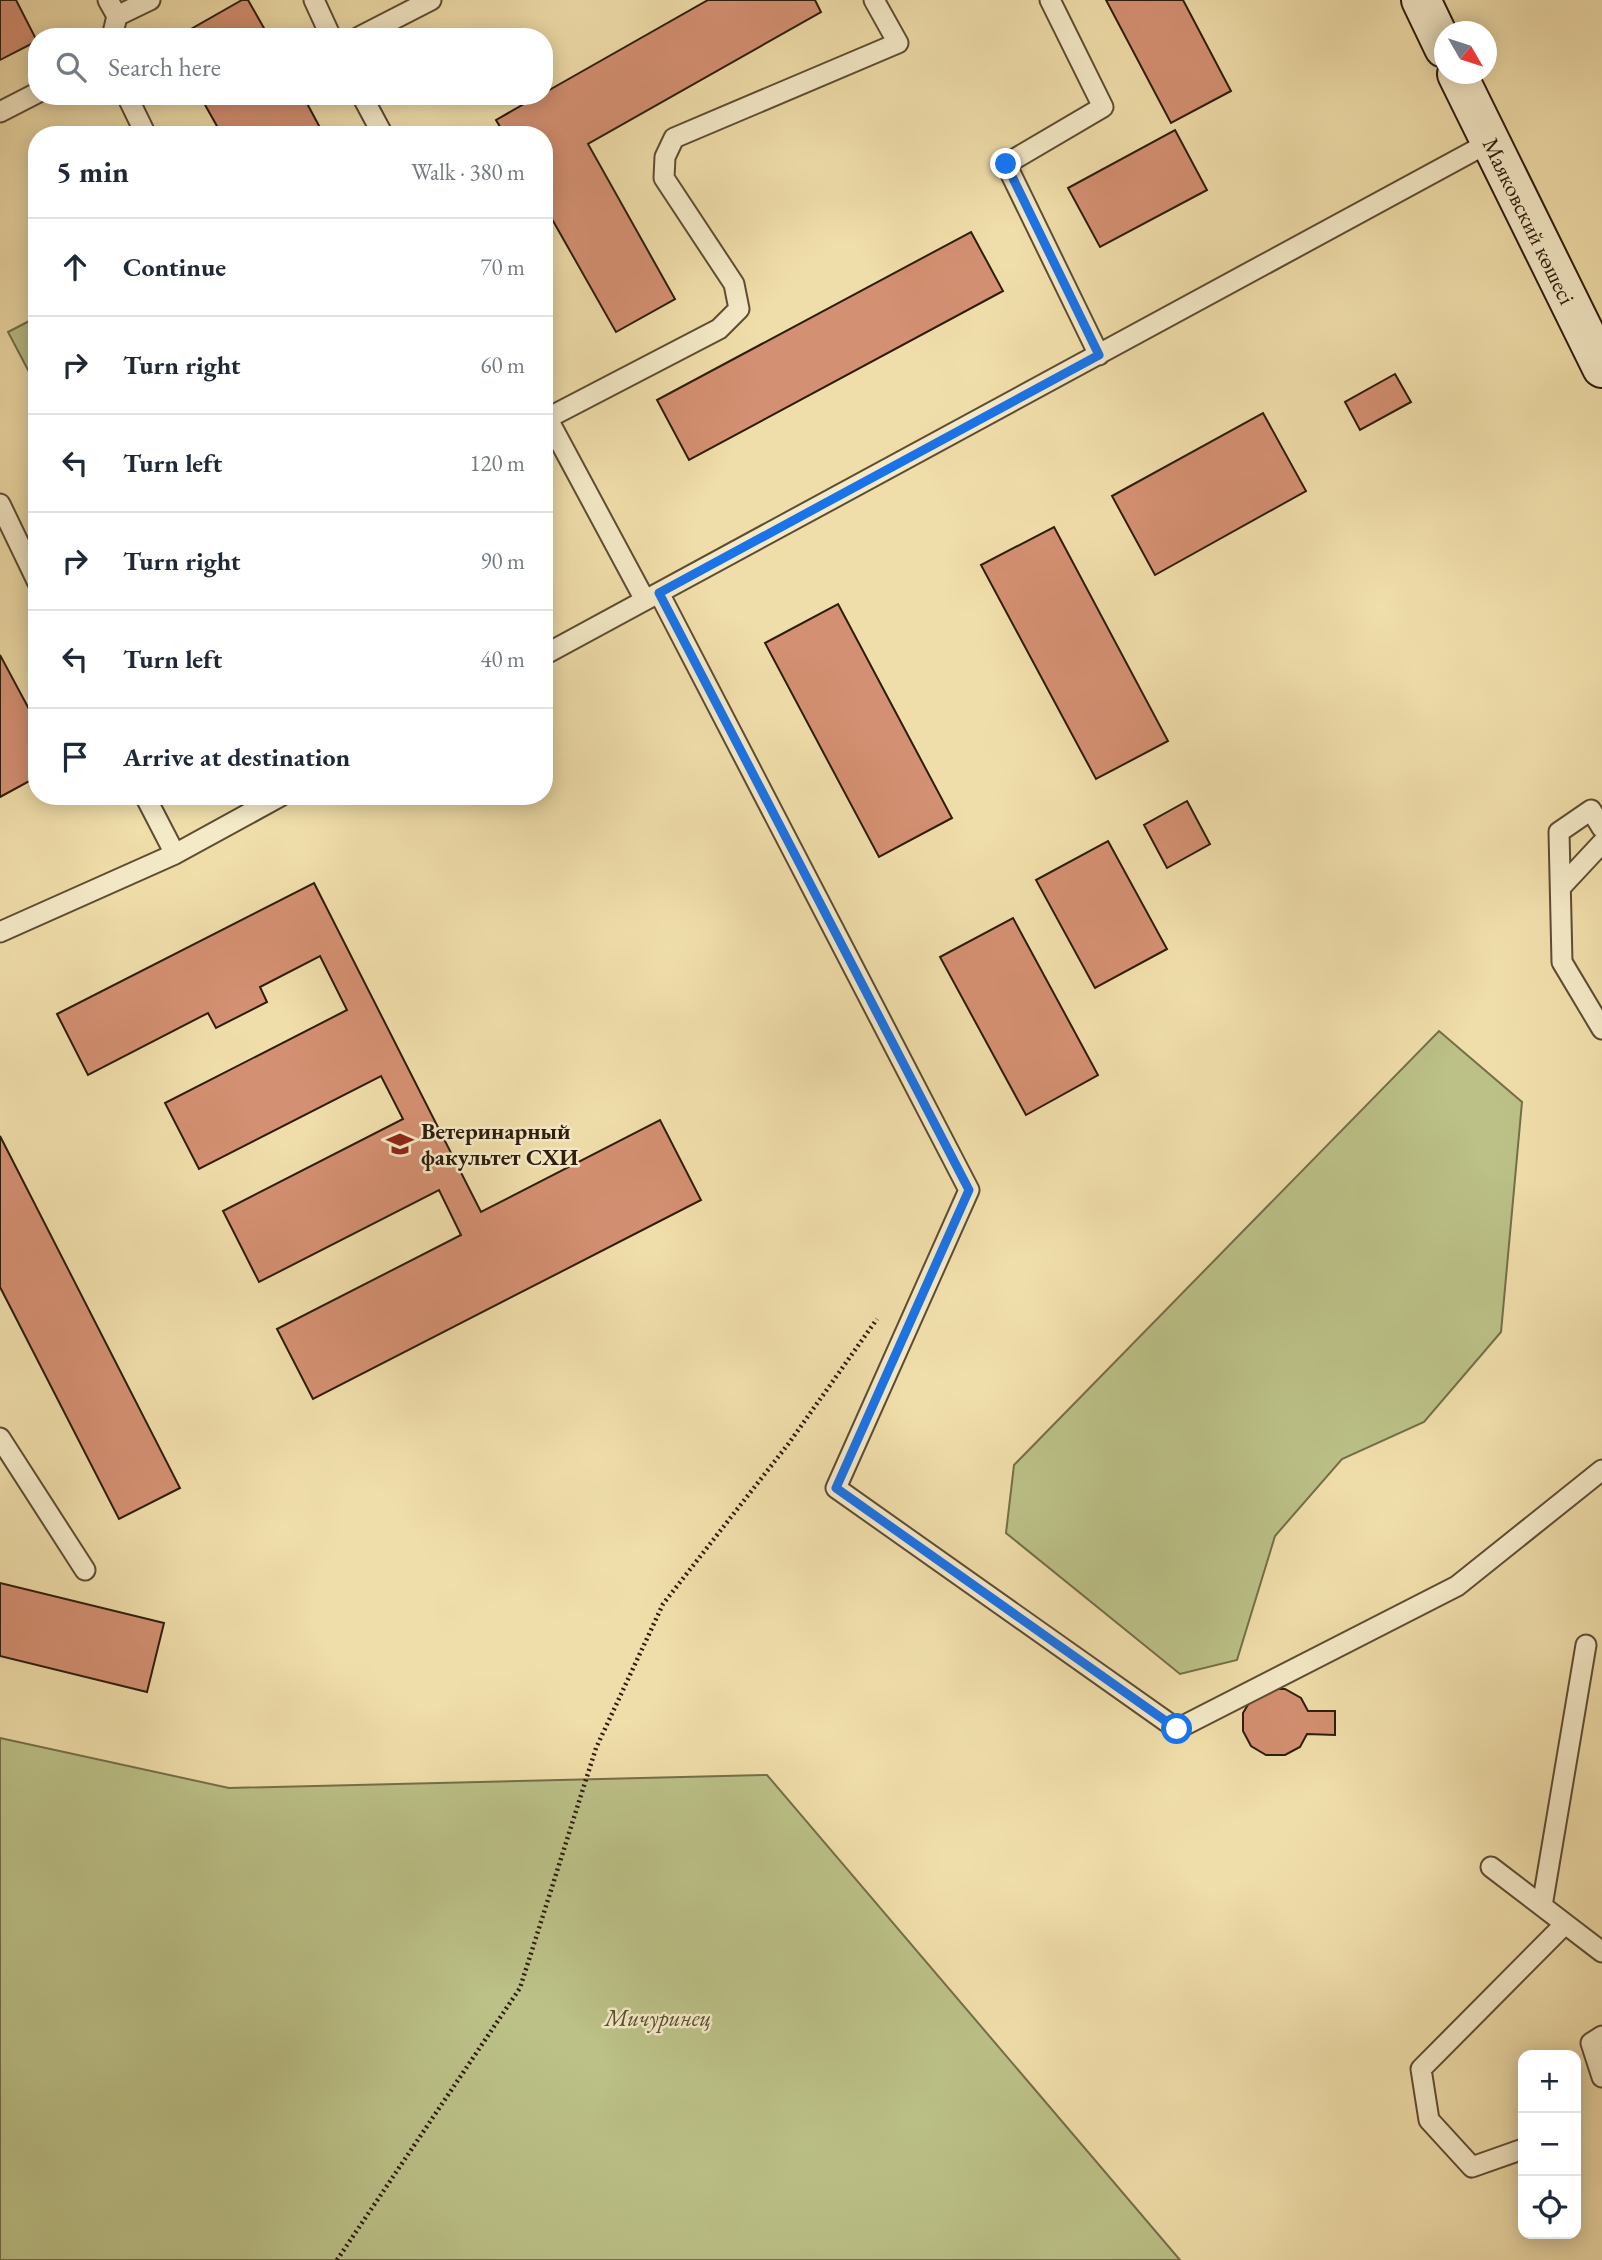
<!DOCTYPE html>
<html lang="en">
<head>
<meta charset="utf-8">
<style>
	:root { --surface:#fff; --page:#f6f6f7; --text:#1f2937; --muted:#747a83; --line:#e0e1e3 }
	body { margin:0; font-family:"EB Garamond",serif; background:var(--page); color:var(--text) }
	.controls { position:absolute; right:21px; bottom:21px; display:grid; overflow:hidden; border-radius:14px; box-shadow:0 4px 18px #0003 }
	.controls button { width:63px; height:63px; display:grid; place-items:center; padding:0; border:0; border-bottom:2px solid var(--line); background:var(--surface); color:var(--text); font:35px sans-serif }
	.compass { position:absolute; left:1434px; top:21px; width:63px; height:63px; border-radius:50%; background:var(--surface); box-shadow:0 4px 18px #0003; rotate:129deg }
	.stop { position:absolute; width:21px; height:21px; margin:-16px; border:5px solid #1a73e8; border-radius:50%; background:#fff }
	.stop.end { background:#1a73e8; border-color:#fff; box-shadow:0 2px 7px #0008 }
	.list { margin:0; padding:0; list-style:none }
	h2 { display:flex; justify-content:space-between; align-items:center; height:91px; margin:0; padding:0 28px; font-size:30px }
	h2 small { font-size:23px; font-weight:400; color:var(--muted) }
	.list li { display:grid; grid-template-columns:46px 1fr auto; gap:21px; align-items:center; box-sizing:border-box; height:98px; padding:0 28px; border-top:2px solid var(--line) }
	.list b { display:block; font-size:26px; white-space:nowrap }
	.list em { font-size:23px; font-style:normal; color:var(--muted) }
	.icon { flex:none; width:38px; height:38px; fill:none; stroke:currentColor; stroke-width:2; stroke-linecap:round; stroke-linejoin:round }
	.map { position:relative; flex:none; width:1602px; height:2260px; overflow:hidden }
	.search { position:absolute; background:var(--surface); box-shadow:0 4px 18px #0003; left:28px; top:28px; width:525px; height:77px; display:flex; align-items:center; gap:18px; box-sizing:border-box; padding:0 24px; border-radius:28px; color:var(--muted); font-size:26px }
	.panel { position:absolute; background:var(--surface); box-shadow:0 4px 18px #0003; left:28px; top:126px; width:525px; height:679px; border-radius:28px }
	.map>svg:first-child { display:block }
	.green { fill:#bbc187; stroke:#746e49; stroke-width:2 }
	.building { fill:#d49072; stroke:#2e1c0b; stroke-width:2 }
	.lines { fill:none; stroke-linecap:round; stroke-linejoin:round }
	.service-casing { stroke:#5e4c33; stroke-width:23 }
	.secondary-casing { stroke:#2e1c0b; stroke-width:42 }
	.path { stroke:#2e1c0b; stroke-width:4.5; stroke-dasharray:2 3.5; stroke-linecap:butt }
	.service { stroke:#f5eac8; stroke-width:19 }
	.secondary { stroke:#f5eac8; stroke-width:38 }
	.route { stroke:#1a73e8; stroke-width:9 }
	.labels { text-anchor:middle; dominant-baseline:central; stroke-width:5; stroke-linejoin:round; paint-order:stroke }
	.street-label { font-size:23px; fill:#2e1c0b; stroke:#f5eac8 }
	.poi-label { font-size:23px; font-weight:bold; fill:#2e1c0b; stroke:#f5eac8; text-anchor:start }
	.park-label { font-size:23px; font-style:italic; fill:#584e30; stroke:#f5eac8 }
</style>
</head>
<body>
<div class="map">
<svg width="1602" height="2260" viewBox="0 0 1602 2260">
	<rect width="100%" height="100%" fill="#f0deaa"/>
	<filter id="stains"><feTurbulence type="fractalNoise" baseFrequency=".00286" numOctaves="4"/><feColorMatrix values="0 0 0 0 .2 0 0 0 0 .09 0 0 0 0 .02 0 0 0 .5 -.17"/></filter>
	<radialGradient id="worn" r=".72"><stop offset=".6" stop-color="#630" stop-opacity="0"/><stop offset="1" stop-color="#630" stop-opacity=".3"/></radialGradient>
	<!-- green -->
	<path class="green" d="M37 317V387L8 332Z
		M1439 1031 1522 1102 1501 1332 1424 1422 1342 1459 1275 1536 1237 1660 1180 1674 1006 1533 1014 1465Z
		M0 1738 229 1788 767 1775 1180 2260H0Z"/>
	<!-- building -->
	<path class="building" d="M0 0H16L37 41 0 60Z
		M242 0H248L269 37H177Z
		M708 0H815L821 12 588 144 675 299 616 332 544 205V135H505L496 120 538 96H544V93Z
		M1106 0H1183L1231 91 1171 123Z
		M200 96H303L324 135H222Z
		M1175 130 1207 190 1100 247 1068 188Z
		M971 232 1003 291 689 460 657 400Z
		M1395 374 1411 402 1360 430 1345 402Z
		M1263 413 1306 491 1155 575 1112 496Z
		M1054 527 1168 741 1096 779 981 565Z
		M838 604 952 818 879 857 765 643Z
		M0 655 37 724V777L0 797Z
		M1187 801 1210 844 1167 868 1144 825Z
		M1108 841 1167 949 1095 988 1036 880Z
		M314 883 481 1212 660 1120 701 1200 313 1399 277 1329 461 1235 439 1190 259 1282 223 1211 403 1119 381 1076 199 1169 165 1103 347 1010 320 956 260 987 267 1002 216 1028 208 1013 88 1075 57 1014Z
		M1013 918 1098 1075 1026 1115 940 957Z
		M0 1136 180 1488 119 1519 0 1287Z
		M0 1583 164 1623 147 1692 0 1656Z
		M1268 1689H1285L1301 1698 1308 1711H1335V1735L1307 1734 1300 1747 1285 1755H1266L1251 1746 1243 1731V1713L1252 1698Z"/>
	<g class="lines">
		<defs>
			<path id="service" d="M108 0 117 16 112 37
				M314 0 331 37
				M1050 0 1103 107 1006 164 1099 355
				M117 16 150 0
				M359 37 431 0
				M127 96 146 135
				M362 96 383 135
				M0 112 37 93
				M544 412 645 600
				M544 420 719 329 739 309 734 284 664 178 665 157 674 138 898 43 874 0
				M0 504 37 581
				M659 593 969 1190 836 1488 1177 1729 1457 1586 1602 1470
				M544 655 1490 142
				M145 796 175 854
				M1602 828 1591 810 1559 832 1562 962 1602 1029
				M1561 887 1602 843
				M0 932 175 854 281 796
				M0 1438 85 1570
				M1491 1867 1602 1952
				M1542 1906 1586 1645
				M1602 2036 1591 2043 1602 2077
				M1523 2149 1472 2167 1429 2120 1421 2069 1565 1924"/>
			<path id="secondary" d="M1421 0 1444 48
				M1457 74 1602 368"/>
		</defs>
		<!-- service casing -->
		<use href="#service" class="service-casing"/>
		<!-- secondary casing -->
		<use href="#secondary" class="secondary-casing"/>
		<!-- path -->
		<path class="path" d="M337 2260 520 1988 596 1748 663 1604 789 1443 877 1319"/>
		<!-- service -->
		<use href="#service" class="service"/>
		<!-- secondary -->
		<use href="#secondary" class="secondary"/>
	</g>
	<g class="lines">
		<!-- route -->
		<path class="route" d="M1006 164 1099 355 659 593 969 1190 836 1488 1177 1729"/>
	</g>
	<!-- icons -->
	<defs>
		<symbol id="university-bare" viewBox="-9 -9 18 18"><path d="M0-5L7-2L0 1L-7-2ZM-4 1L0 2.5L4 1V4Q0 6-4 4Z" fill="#8f2418" stroke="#f5eac8" stroke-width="2.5" paint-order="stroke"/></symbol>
	</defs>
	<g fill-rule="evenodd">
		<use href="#university-bare" x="381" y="1125" width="38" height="38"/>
	</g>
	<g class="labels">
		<!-- street labels -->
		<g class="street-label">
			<text transform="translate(1529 221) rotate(64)">Маяковский көшесі</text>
		</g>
		<!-- poi labels -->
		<g class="poi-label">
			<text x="421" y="1131">Ветеринарный<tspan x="421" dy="26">факультет СХИ</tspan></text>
		</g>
		<!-- park labels -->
		<g class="park-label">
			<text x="658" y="2018">Мичуринец</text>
		</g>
	</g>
	<rect width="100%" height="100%" filter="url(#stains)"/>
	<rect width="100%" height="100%" fill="url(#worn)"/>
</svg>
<div class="controls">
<button>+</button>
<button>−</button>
<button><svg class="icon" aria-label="locate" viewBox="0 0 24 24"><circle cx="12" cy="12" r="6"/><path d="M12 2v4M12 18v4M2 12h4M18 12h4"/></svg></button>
</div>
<svg class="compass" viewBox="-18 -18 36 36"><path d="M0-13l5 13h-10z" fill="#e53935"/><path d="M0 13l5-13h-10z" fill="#747a83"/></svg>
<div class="stop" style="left:1177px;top:1729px"></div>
<div class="stop end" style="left:1006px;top:164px"></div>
<div class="search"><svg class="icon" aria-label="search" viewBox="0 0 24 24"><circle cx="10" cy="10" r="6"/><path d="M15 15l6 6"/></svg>Search here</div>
<section class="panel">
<h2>5 min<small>Walk · 380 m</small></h2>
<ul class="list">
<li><svg class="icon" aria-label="ahead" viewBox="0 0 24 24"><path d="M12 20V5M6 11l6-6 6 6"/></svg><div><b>Continue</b></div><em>70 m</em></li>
<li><svg class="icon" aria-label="right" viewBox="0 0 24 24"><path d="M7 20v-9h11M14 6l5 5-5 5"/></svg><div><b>Turn right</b></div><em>60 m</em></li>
<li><svg class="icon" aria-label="left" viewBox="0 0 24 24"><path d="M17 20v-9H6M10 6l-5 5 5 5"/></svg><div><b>Turn left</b></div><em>120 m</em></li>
<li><svg class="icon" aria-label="right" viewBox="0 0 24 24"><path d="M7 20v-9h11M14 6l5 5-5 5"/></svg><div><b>Turn right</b></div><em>90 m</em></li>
<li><svg class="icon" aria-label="left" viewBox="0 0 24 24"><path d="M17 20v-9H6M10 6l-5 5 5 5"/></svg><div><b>Turn left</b></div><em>40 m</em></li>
<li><svg class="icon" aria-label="arrive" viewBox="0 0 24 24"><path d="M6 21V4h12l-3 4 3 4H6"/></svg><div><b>Arrive at destination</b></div></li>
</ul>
</section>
</div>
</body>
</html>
